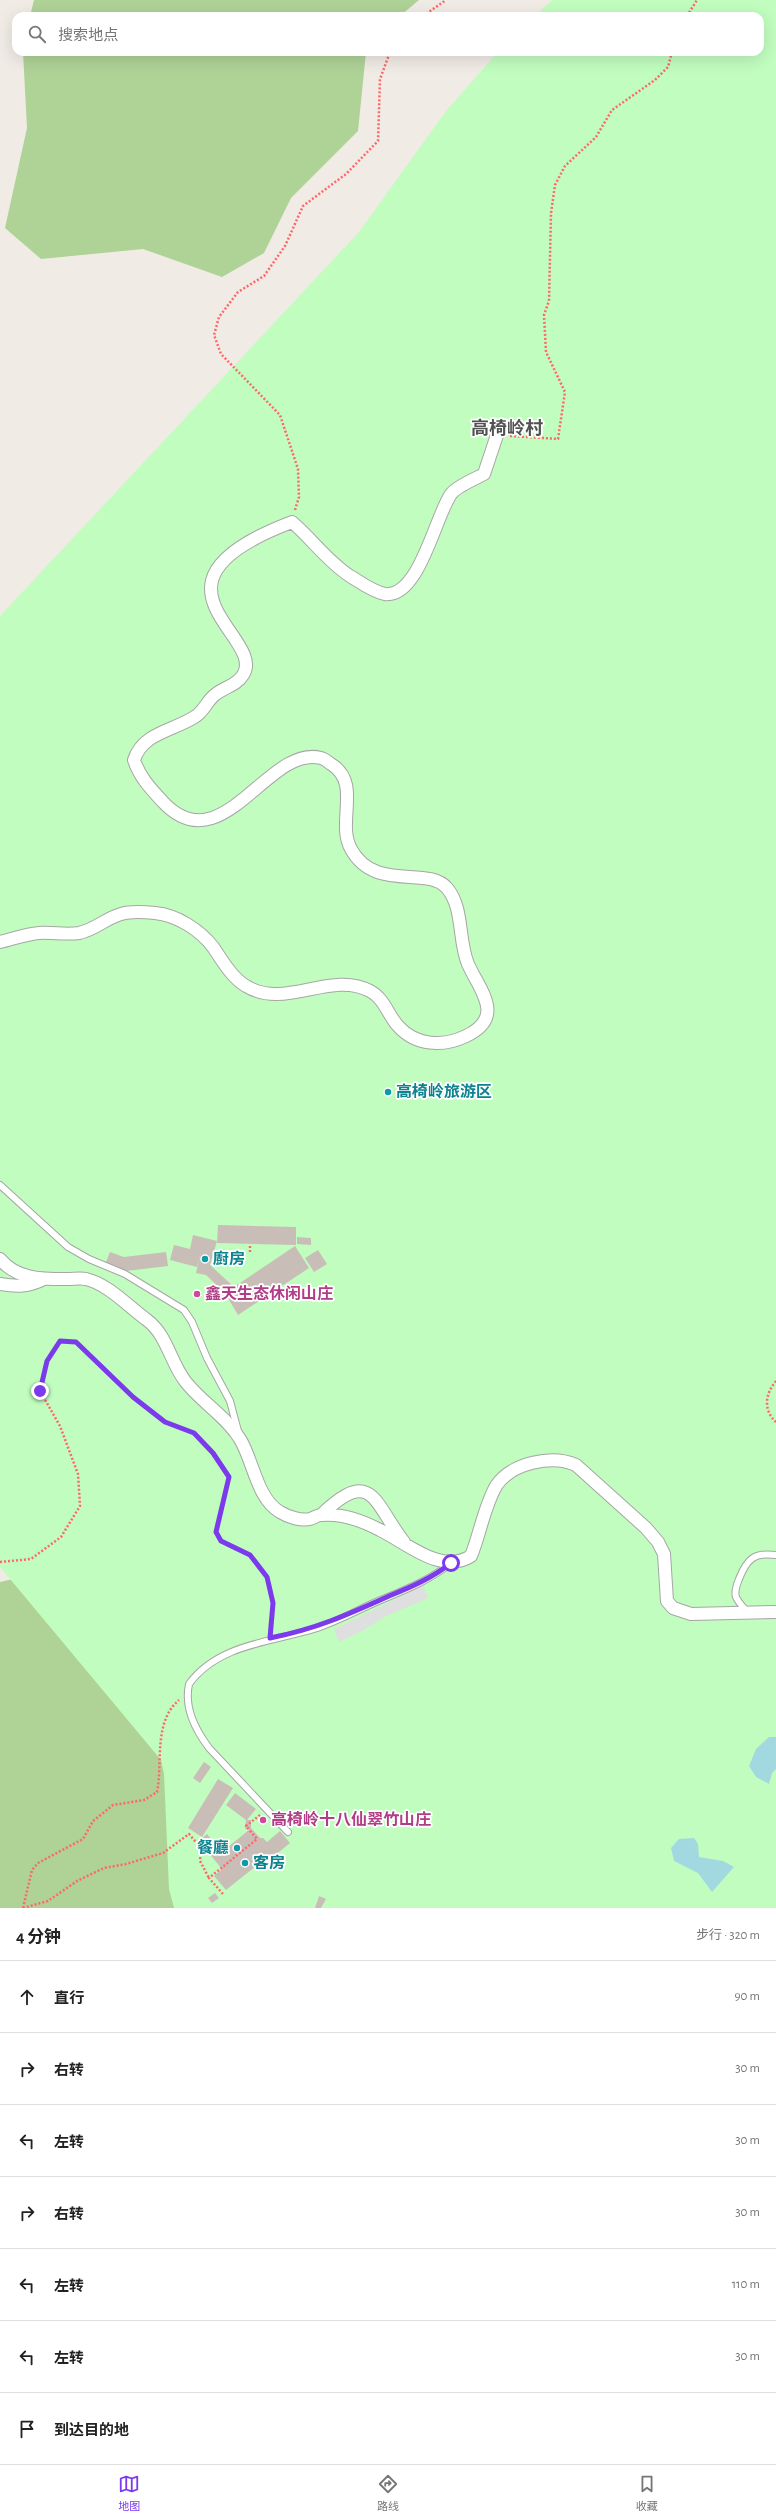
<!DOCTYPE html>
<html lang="zh">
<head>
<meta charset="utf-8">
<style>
	:root { --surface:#fff; --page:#f6f6f6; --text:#222; --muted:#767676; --line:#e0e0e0; --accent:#7c3aed }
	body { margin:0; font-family:"Alegreya Sans","Noto Sans SC",sans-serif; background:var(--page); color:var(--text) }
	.stop { position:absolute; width:12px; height:12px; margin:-9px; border:3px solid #7c3aed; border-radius:50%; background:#fff }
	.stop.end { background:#7c3aed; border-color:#fff; box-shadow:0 1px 4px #0008 }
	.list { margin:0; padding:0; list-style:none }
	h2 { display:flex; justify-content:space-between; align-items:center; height:52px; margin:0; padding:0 16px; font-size:17px }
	h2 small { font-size:13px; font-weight:400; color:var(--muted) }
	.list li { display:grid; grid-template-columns:26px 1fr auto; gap:12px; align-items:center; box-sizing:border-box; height:72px; padding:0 16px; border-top:1px solid var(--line) }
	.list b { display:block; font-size:15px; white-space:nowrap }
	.list em { font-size:13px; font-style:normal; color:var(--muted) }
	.icon { flex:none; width:22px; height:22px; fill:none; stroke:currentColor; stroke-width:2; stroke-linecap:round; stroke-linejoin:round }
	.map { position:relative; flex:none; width:776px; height:1908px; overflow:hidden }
	.search { position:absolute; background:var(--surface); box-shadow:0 4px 16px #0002; left:12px; right:12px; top:12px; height:44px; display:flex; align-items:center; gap:10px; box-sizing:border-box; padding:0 14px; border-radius:12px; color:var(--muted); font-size:15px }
	.sheet { height:556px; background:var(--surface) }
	nav { display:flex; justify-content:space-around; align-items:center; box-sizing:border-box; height:56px; border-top:1px solid var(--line); background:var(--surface); font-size:11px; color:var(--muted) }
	nav a { display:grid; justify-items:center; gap:2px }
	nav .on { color:var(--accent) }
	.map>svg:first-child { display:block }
	.forest { fill:#afd297 }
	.park { fill:#c1fdbf }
	.parking { fill:#dfdfdf }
	.water { fill:#a2d9e1 }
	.building { fill:#c9bdb8 }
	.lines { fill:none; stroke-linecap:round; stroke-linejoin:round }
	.service-casing { stroke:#a6a6a6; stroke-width:8 }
	.minor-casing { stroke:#a6a6a6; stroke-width:14 }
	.path { stroke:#ff6768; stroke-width:2.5; stroke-dasharray:2 2; stroke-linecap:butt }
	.service { stroke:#fff; stroke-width:6 }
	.minor { stroke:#fff; stroke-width:12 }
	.route { stroke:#7c3aed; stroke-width:5 }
	.culture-dot { fill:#0f9aa8; stroke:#fff; stroke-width:1.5 }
	.hotel-dot { fill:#d1479c; stroke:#fff; stroke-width:1.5 }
	.labels { text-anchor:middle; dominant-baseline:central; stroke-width:3.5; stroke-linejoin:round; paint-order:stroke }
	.culture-label { font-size:16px; font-weight:bold; fill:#0d838f; stroke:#fff; text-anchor:start }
	.hotel-label { font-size:16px; font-weight:bold; fill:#b23c85; stroke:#fff; text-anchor:start }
	.quarter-label { font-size:18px; font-weight:bold; fill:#525252; stroke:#fff }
</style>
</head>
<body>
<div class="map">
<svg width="776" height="1908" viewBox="0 0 776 1908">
	<rect width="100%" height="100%" fill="#f0ebe5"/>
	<!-- forest -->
	<path class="forest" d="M34 0H419L400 16H30Z
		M23 52H366L358 131 291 198 264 253 222 277 143 249 41 259 5 228 27 128Z
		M61 1568 311 1908H0V1582Z"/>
	<!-- park -->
	<path class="park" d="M552 0H776V1908H174L169 1889 164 1774 161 1760 0 1567V616L359 232 446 111 498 52H760V16H535Z"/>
	<!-- parking -->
	<path class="parking" d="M423 1586 428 1598 384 1617 364 1630 339 1642 334 1629Z"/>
	<!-- water -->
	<path class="water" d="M769 1737H776V1769L772 1773 769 1784 756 1777 749 1766 756 1749Z
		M694 1838 698 1844 699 1857 723 1861 734 1867 712 1892 698 1873 674 1861 671 1848 679 1839Z"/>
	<!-- building -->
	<path class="building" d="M218 1225 296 1227V1245L217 1243Z
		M193 1235 217 1241 210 1265 234 1287 295 1246 309 1268 238 1315 225 1293 206 1275 196 1273 201 1251 197 1267 170 1260 174 1245 190 1249Z
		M297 1237 311 1238V1245L297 1244Z
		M318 1250 327 1264 314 1272 305 1258Z
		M110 1252 124 1257 166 1252 168 1266 126 1271 106 1262Z
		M204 1762 211 1767 200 1783 193 1778Z
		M218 1779 233 1788 202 1837 188 1828Z
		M235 1793 256 1809 247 1820H251V1828L260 1838H263L267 1842 280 1831 290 1843 273 1857 271 1854 226 1890 214 1876 222 1869 199 1841 207 1834 222 1852 250 1829H245L246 1820 226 1805Z
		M215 1893 219 1898 212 1903 208 1898Z
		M319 1896 326 1899 321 1908H315Z"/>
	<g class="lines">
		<defs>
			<path id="service" d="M0 1185 68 1247 89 1259 125 1274 184 1310 192 1322 207 1358 230 1401 238 1431
				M747 1612C744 1608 738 1602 736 1597 734 1591 737 1584 739 1579 747 1559 754 1552 776 1555
				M288 1832 209 1748C195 1729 184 1708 189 1684 218 1644 272 1642 314 1629 336 1622 356 1611 376 1602 402 1591 429 1581 451 1563"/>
			<path id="minor" d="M0 942C13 939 26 934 39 933 52 932 66 935 79 933 95 930 106 918 121 914 130 911 146 912 155 913 177 915 200 930 213 947 222 960 232 978 246 986 285 1010 331 970 370 991 384 998 388 1015 398 1026 416 1046 443 1047 466 1036 506 1017 480 991 468 964 458 941 464 908 447 888 427 865 375 893 351 849 336 822 362 783 331 764 328 762 325 759 321 758 268 744 222 865 163 802 151 789 140 778 134 760 143 732 174 731 196 716 204 711 208 699 216 694 225 687 237 685 243 675 268 637 128 584 292 522 312 539 327 561 350 576 360 582 373 592 385 594 419 598 435 517 451 494 457 486 475 479 484 474L497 435
				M0 1259C17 1280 44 1279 68 1279 73 1279 81 1278 86 1279 108 1284 129 1307 147 1320 167 1335 170 1361 185 1381 201 1402 226 1416 240 1439 253 1460 257 1499 280 1512 288 1517 301 1521 310 1519 314 1518 317 1515 321 1515 341 1513 363 1521 380 1530 407 1543 441 1575 471 1556 480 1534 484 1507 496 1486 511 1463 552 1454 576 1465L646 1528 658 1542 664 1554 667 1601 673 1608 691 1614 776 1612
				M0 1284C17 1287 28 1287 44 1279
				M321 1515C373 1465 374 1504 404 1542"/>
		</defs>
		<!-- service casing -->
		<use href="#service" class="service-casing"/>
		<!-- minor casing -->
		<use href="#minor" class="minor-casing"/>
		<!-- path -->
		<path class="path" d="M423 16 446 0
			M687 16 697 0
			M510 436 558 439 565 392 546 352 544 315 549 301 551 213 555 185 565 166 596 137 612 110 655 80 668 67 672 52
			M295 510 299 497 298 469 280 415 221 354 214 335 219 317 238 292 264 276 285 246 303 206 346 174 378 141 380 79 390 52
			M250 1252V1244
			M776 1381C765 1394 763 1410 776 1422
			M0 1562 31 1559 61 1537 80 1506 78 1474 60 1426 40 1391 47 1361 60 1341 76 1342 133 1397 165 1422 195 1433 213 1453 229 1477 216 1532 221 1541 250 1555 267 1577 273 1603 271 1630
			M223 1894 209 1878 257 1839 246 1826 260 1815
			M23 1908 32 1870 38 1863 83 1839 93 1821 113 1805 144 1800 157 1792C163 1763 153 1722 179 1700
			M23 1908 48 1901 77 1881 104 1868 126 1864 163 1853 189 1834 201 1848 200 1861 209 1878"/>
		<!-- service -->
		<use href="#service" class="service"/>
		<!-- minor -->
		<use href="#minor" class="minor"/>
	</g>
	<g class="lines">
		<!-- route -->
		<path class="route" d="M40 1391 47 1361 60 1341 76 1342 133 1397 165 1422 194 1433 213 1453 229 1477 216 1532 221 1541 250 1555 267 1577 273 1603 270 1638C316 1629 347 1615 389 1596 411 1587 432 1578 451 1563"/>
	</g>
	<!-- markers -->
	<g class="culture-dot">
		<circle cx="388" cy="1092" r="4"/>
		<circle cx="205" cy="1259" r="4"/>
		<circle cx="237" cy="1848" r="4"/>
		<circle cx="245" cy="1863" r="4"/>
	</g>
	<g class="hotel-dot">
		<circle cx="197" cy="1294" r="4"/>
		<circle cx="263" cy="1820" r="4"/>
	</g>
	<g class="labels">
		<!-- culture labels -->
		<g class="culture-label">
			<text x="396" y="1092">高椅岭旅游区</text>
			<text x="213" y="1259">廚房</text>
			<text x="229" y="1848" text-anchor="end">餐廳</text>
			<text x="253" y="1863">客房</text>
		</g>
		<!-- hotel labels -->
		<g class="hotel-label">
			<text x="205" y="1294">鑫天生态休闲山庄</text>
			<text x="271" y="1820">高椅岭十八仙翠竹山庄</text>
		</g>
		<!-- quarter labels -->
		<g class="quarter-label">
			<text x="507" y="429">高椅岭村</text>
		</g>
	</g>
</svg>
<div class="stop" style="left:451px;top:1563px"></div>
<div class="stop end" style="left:40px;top:1391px"></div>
<div class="search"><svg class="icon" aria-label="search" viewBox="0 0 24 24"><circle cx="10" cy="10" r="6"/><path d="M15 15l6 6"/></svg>搜索地点</div>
</div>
<section class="sheet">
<h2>4 分钟<small>步行 · 320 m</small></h2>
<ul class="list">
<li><svg class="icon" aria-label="ahead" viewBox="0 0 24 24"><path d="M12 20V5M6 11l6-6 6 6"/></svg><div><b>直行</b></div><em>90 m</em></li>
<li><svg class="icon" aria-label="right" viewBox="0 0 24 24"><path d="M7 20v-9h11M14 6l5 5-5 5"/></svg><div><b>右转</b></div><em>30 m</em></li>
<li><svg class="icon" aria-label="left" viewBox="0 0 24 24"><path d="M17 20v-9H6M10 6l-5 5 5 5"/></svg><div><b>左转</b></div><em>30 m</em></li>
<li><svg class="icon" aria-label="right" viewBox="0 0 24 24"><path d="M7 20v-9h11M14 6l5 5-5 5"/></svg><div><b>右转</b></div><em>30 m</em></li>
<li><svg class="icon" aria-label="left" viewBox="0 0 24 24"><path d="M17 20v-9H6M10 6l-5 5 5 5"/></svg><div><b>左转</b></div><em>110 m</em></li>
<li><svg class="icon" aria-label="left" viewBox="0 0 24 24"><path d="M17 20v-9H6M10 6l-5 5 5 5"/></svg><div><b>左转</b></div><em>30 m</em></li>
<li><svg class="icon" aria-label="arrive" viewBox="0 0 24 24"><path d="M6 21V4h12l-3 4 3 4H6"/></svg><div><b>到达目的地</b></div></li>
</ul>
</section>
<nav>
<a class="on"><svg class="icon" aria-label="map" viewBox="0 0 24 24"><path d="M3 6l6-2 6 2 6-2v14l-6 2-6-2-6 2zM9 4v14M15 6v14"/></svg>地图</a>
<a><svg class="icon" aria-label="directions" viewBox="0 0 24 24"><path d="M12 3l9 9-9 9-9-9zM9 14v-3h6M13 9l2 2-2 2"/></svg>路线</a>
<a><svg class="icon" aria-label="saved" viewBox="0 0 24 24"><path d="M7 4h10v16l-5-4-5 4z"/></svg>收藏</a>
</nav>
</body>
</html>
